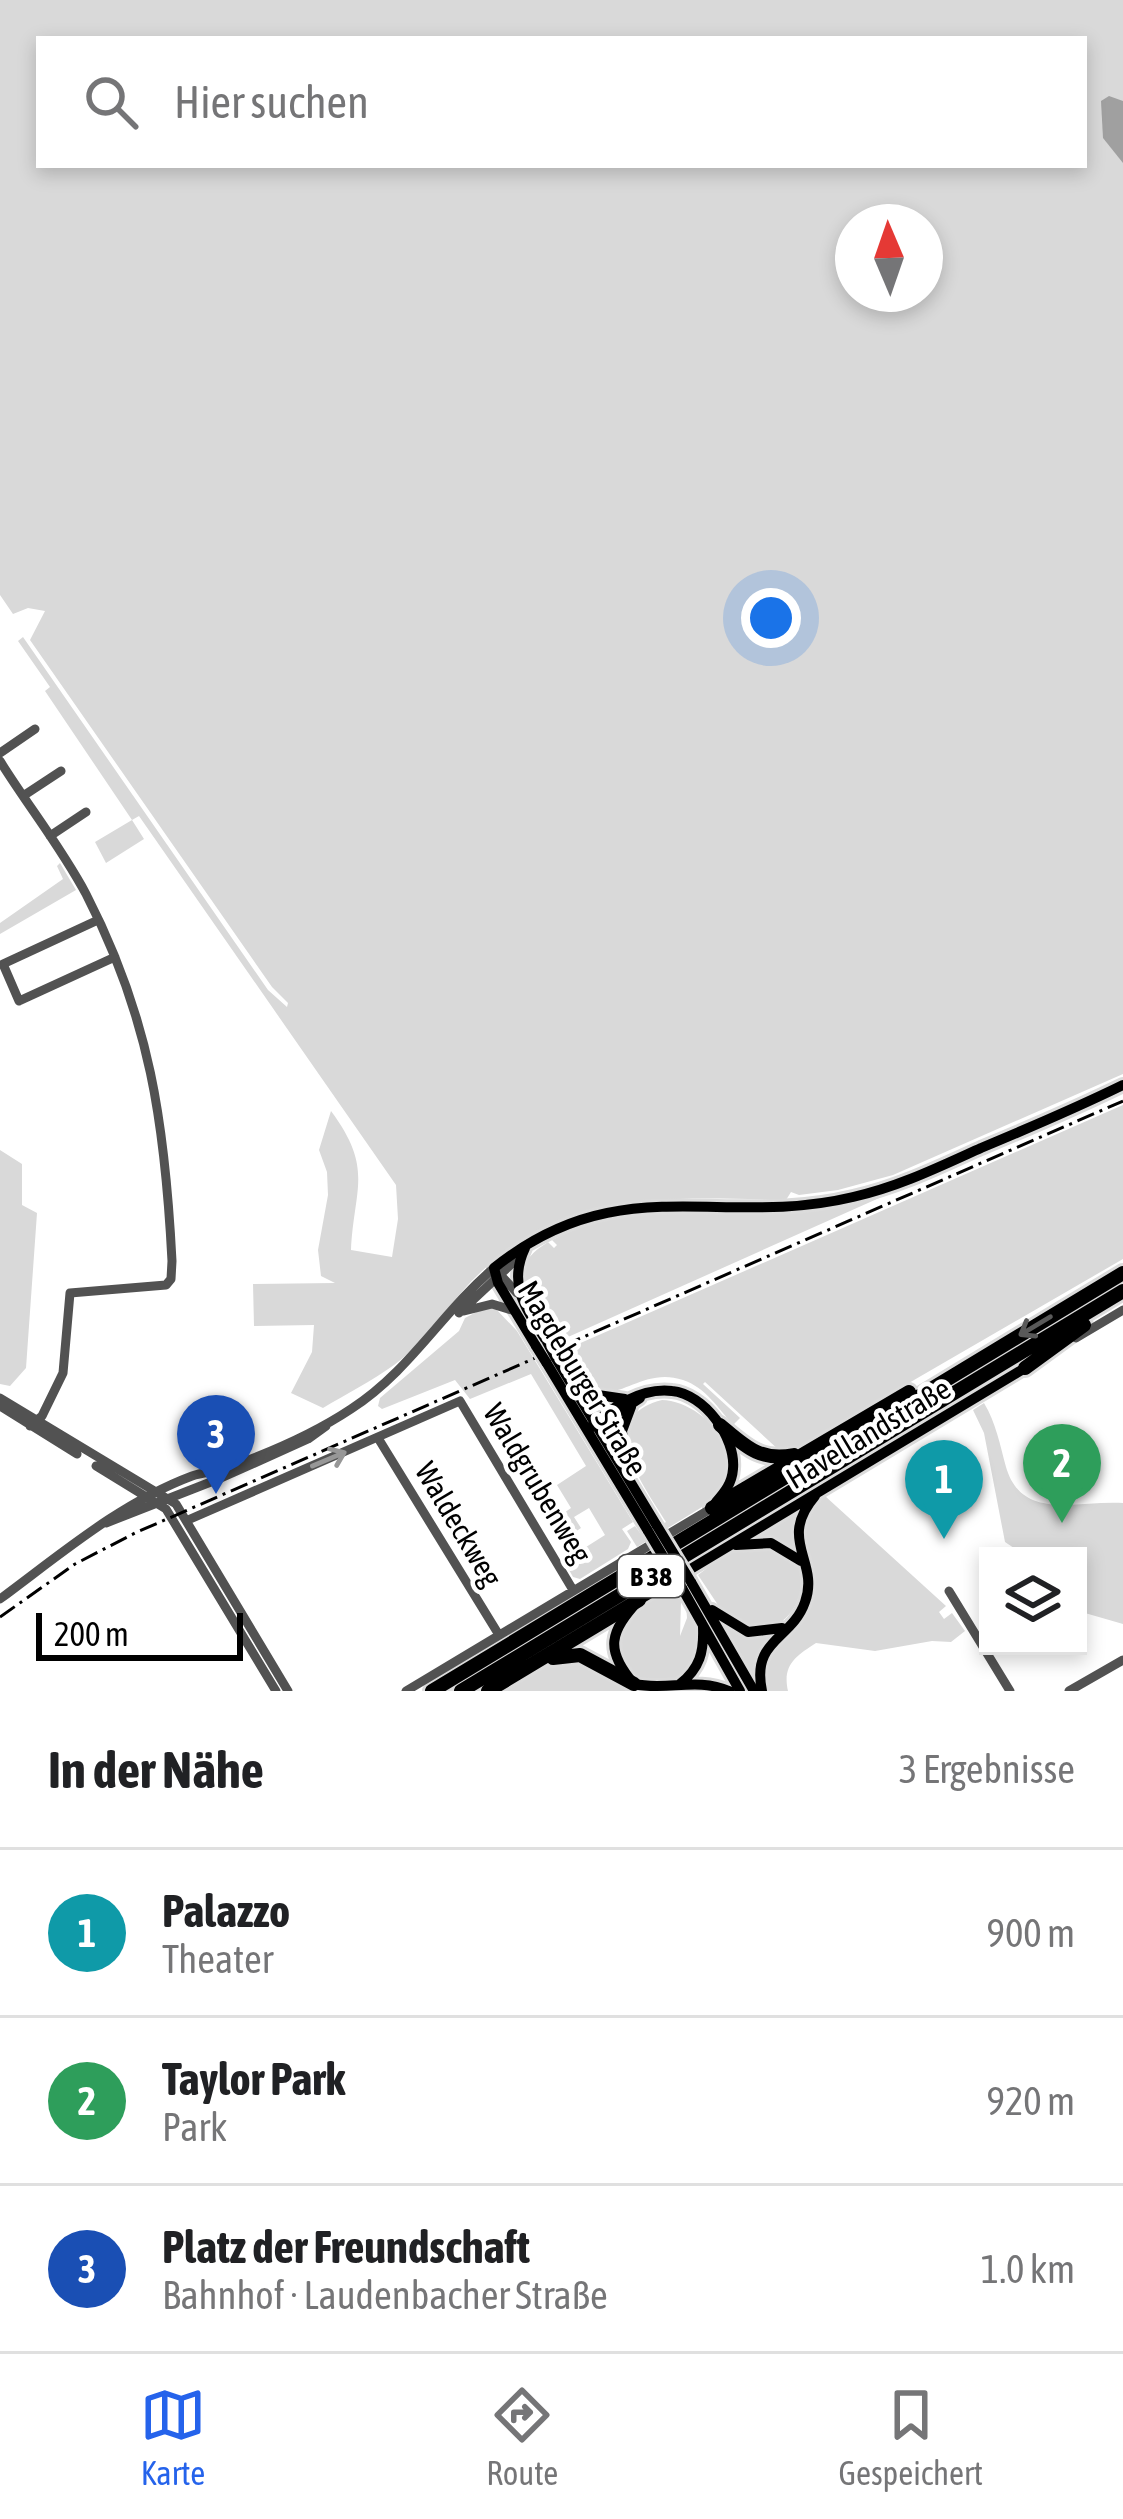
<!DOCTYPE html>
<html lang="de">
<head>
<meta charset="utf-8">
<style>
	:root { --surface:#fff; --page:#f2f2f2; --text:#202124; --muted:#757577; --line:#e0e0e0; --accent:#2563eb }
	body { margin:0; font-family:"Asap Condensed",sans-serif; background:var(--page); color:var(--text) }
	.controls { position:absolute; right:36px; bottom:36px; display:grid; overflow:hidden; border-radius:0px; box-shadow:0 6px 18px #0003 }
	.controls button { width:108px; height:108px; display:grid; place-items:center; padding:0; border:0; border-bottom:3px solid var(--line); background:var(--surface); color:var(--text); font:60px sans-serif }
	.compass { position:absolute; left:835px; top:204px; width:108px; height:108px; border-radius:50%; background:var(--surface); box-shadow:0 6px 18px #0003; rotate:358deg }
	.scale { position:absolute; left:36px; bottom:30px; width:207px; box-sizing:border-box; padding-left:12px; border:6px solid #000; border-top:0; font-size:33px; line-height:42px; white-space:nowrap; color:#000; -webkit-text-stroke:9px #fff; paint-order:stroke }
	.you { position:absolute; left:771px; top:618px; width:42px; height:42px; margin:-30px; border:9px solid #fff; border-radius:50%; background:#1a73e8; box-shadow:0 0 0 18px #1a73e833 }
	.badge { display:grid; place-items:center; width:78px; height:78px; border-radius:50%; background:var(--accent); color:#fff; font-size:39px; font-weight:700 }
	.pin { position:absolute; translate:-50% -99px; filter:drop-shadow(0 3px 6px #0008) }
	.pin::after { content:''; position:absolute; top:63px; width:42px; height:36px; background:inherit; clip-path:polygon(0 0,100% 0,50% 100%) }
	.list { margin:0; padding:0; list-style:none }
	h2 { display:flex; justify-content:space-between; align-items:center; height:156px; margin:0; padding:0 48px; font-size:51px }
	h2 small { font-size:39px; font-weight:400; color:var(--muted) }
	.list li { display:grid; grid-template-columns:78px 1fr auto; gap:36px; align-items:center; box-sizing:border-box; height:168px; padding:0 48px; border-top:3px solid var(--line) }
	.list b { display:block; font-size:45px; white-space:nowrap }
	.list p { margin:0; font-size:39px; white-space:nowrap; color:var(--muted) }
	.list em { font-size:39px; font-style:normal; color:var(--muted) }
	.icon { flex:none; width:66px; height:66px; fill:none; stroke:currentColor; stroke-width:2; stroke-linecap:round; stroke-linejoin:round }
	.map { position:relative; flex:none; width:1123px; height:1691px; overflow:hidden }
	.search { position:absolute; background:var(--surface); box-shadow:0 6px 18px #0003; left:36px; right:36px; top:36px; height:132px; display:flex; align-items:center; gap:30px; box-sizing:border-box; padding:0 42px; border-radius:0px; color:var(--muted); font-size:45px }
	.sheet { height:660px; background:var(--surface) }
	nav { display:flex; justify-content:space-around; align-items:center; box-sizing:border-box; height:168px; border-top:3px solid var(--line); background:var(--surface); font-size:33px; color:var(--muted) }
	nav a { display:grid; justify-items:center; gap:6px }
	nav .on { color:var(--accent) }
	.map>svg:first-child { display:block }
	.green { fill:#d9d9d9; fill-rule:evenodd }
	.water { fill:#a0a0a0 }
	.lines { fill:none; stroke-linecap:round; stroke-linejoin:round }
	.major-casing { stroke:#dbdbdb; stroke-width:16 }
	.highway-casing { stroke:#dbdbdb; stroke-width:20 }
	.minor { stroke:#525252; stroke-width:9 }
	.major { stroke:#000; stroke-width:10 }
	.highway { stroke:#000; stroke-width:14 }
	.rail { stroke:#000; stroke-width:3; stroke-dasharray:18 6 3 6; stroke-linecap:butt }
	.major-bridge-casing { stroke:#dbdbdb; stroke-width:16; stroke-linecap:butt }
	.major-bridge { stroke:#000; stroke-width:10 }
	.oneway { stroke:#595959 }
	.oneway2 { stroke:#979797 }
	.labels { text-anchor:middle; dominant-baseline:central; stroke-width:9; stroke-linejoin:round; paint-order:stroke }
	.shield { fill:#fff; stroke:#4c4c4c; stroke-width:3 }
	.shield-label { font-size:27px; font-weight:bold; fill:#000 }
	.street-label { font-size:30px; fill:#000; stroke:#fff }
</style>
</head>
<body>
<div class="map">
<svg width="1123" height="1691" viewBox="0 0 1123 1691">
	<rect width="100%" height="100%" fill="#fff"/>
	<!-- green -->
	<path class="green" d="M0 0H1123V1074L893 1175 838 1190 799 1195 791 1192 786 1200C671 1198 574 1188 482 1271 451 1299 428 1340 394 1365 372 1381 346 1394 323 1408L291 1393 312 1352 314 1325 254 1326 253 1284 335 1283 321 1276 318 1250 328 1195 327 1172 319 1150 331 1111C374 1169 354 1188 351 1250L392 1257 398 1219 396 1185 139 816 132 820 144 839 106 863 95 842 132 820 45 691 50 687 18 641 23 637 268 990 287 1007 288 1003 272 987 30 640 45 611 28 608 13 614 0 595ZM39 39H1084V165H39ZM853 222H925V294H853Z
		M60 863 76 890 0 934V923L63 879 57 866Z
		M1123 1105V1259L795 1449 781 1452 705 1382 703 1384 740 1418 733 1425C719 1409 705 1387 683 1380 629 1362 605 1434 560 1352Z
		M0 1150 22 1164V1205L37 1213 26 1368 10 1386 0 1384Z
		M942 1170 568 1337 552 1340C529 1304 499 1272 548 1242L554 1248 557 1245 552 1240C633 1197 721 1218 808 1208 852 1203 899 1183 942 1170Z
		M1123 1282 448 1691H444Z
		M484 1308H495L517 1331 633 1522 622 1529 631 1542 628 1549 580 1579 573 1577 564 1561 605 1535 589 1508 574 1517 581 1528 572 1534 561 1515 571 1508 557 1485 586 1466 531 1374 470 1399 455 1380 382 1409 378 1406 380 1398 459 1331 465 1318Z
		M1044 1346 1032 1357 696 1556Z
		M662 1400C685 1400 717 1422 726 1445 729 1453 729 1466 730 1475L707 1504 637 1547 627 1531 635 1526 643 1537 666 1522C644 1486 592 1418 662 1400Z
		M984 1403C996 1423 1000 1445 1006 1467 1022 1522 1078 1500 1123 1503V1624L1078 1611V1556H1026L1005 1542 984 1433 973 1410Z
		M825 1496 946 1606 939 1612 944 1619 952 1613 965 1631 951 1642 932 1641 875 1651 816 1643C796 1656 782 1665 788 1691H766C749 1632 830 1630 808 1563 800 1588 801 1614 772 1627L774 1635 761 1653 755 1682 720 1621 724 1614 698 1575 728 1552 753 1545 760 1548 752 1536Z
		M674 1590 681 1601 680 1636 687 1618 686 1603C702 1633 702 1653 679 1679L723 1691H503C563 1655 562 1652 624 1685 612 1631 618 1606 674 1590Z"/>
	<!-- water -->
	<path class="water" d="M1109 96 1123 101V163L1103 138 1101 101Z"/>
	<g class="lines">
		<defs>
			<path id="major" d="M525 1248C507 1286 527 1310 547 1342
				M536 1346 498 1283 494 1268C619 1167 720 1229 853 1197 898 1187 939 1167 981 1148 1029 1128 1076 1108 1123 1085
				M555 1357 657 1526
				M546 1362 648 1531
				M574 1386 591 1394 625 1399
				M596 1427 640 1398
				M587 1430C609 1409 639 1387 672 1391 704 1394 736 1437 733 1469 732 1483 725 1492 716 1502
				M625 1464 622 1431 631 1407
				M736 1545 771 1543 801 1561
				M691 1582 754 1691
				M682 1588 740 1691
				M712 1610 748 1632 782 1628
				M680 1684C700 1668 704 1652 703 1627
				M729 1691C697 1677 667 1691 634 1684 604 1649 610 1632 639 1600L1025 1368
				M762 1691C751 1639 792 1640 805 1602 820 1561 777 1541 815 1496"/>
			<path id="highway" d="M1025 1368 1084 1325
				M720 1425C745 1446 760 1462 794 1455
				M712 1508 909 1392
				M553 1658 580 1655 634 1684
				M432 1691 1123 1273
				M461 1691 1123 1291
				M488 1691 639 1600"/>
		</defs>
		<!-- major casing -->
		<use href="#major" class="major-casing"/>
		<!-- highway casing -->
		<use href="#highway" class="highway-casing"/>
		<!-- minor -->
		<path class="minor" d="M0 753 35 729
			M0 761C28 806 61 847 86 894 150 1018 165 1124 172 1261L171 1279 166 1285 70 1293 63 1373 42 1416 30 1426
			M23 796 61 771
			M50 836 86 812
			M98 920 3 964 19 1001 115 957
			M464 1311 492 1304 515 1311
			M459 1313 521 1255
			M1076 1338 1123 1310
			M0 1398 176 1504 288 1691
			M0 1406 77 1454
			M378 1438 499 1635
			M96 1466 166 1509 276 1691
			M188 1520 460 1401 573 1590
			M106 1523 221 1478 308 1439 326 1426
			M949 1591 1010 1691
			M0 1599C61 1554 120 1503 192 1476 203 1472 216 1472 227 1468 269 1453 315 1433 351 1409 411 1370 442 1312 494 1268L517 1293
			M406 1691 712 1508
			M1069 1691 1123 1660"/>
		<!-- major -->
		<use href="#major" class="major"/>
		<!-- highway -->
		<use href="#highway" class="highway"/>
		<!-- rail -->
		<path class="rail" d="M0 1617 75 1564 135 1533 1123 1101"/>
		<defs>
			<path id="major-bridge" d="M547 1342 555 1357
				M536 1346 546 1362
				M657 1526 691 1582
				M648 1531 682 1588"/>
		</defs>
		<!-- major-bridge casing -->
		<use href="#major-bridge" class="major-bridge-casing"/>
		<!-- major-bridge -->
		<use href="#major-bridge" class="major-bridge"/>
	</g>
	<!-- one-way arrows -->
	<defs><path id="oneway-shaft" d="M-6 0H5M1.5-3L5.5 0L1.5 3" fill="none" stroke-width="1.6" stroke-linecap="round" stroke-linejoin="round" transform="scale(3)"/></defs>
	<use class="oneway" href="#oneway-shaft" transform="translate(1035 1326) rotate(149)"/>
	<use class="oneway2" href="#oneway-shaft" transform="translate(329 1459) rotate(-23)"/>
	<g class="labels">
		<!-- shield labels -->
		<rect class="shield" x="618" y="1555" width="66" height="42" rx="9"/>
		<g class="shield-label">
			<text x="651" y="1576">B 38</text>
		</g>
		<!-- street labels -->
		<g class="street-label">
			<text transform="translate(583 1378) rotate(59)">Magdeburger Straße</text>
			<text transform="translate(868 1433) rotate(-31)">Havellandstraße</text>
			<text transform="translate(538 1483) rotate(59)">Waldgrubenweg</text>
			<text transform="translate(459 1524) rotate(59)">Waldeckweg</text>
		</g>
	</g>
</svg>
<div class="controls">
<button><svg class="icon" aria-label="layers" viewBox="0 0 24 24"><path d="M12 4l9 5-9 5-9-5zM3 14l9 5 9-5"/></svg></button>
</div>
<svg class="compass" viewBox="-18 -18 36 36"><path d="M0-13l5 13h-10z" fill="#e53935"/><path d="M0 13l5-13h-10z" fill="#757577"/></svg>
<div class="scale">200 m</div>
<div class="you"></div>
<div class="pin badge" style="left:944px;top:1539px;background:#0f9aa8">1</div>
<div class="pin badge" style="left:1062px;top:1523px;background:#2e9e5b">2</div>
<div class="pin badge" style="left:216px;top:1494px;background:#1a4fb4">3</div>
<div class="search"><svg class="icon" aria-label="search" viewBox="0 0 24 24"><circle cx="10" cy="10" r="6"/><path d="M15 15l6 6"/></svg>Hier suchen</div>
</div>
<section class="sheet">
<h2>In der Nähe<small>3 Ergebnisse</small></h2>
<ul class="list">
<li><span class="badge" style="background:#0f9aa8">1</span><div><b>Palazzo</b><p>Theater</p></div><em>900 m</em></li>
<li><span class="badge" style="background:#2e9e5b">2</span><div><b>Taylor Park</b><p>Park</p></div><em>920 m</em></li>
<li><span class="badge" style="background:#1a4fb4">3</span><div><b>Platz der Freundschaft</b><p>Bahnhof · Laudenbacher Straße</p></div><em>1.0 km</em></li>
</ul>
</section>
<nav>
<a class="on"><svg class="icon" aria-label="map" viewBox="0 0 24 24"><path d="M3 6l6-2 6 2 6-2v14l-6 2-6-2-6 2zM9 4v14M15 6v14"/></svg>Karte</a>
<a><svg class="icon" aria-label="directions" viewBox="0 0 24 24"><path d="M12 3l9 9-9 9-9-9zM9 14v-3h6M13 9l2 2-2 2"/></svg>Route</a>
<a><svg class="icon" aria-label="saved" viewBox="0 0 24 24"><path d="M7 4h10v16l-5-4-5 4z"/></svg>Gespeichert</a>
</nav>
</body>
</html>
